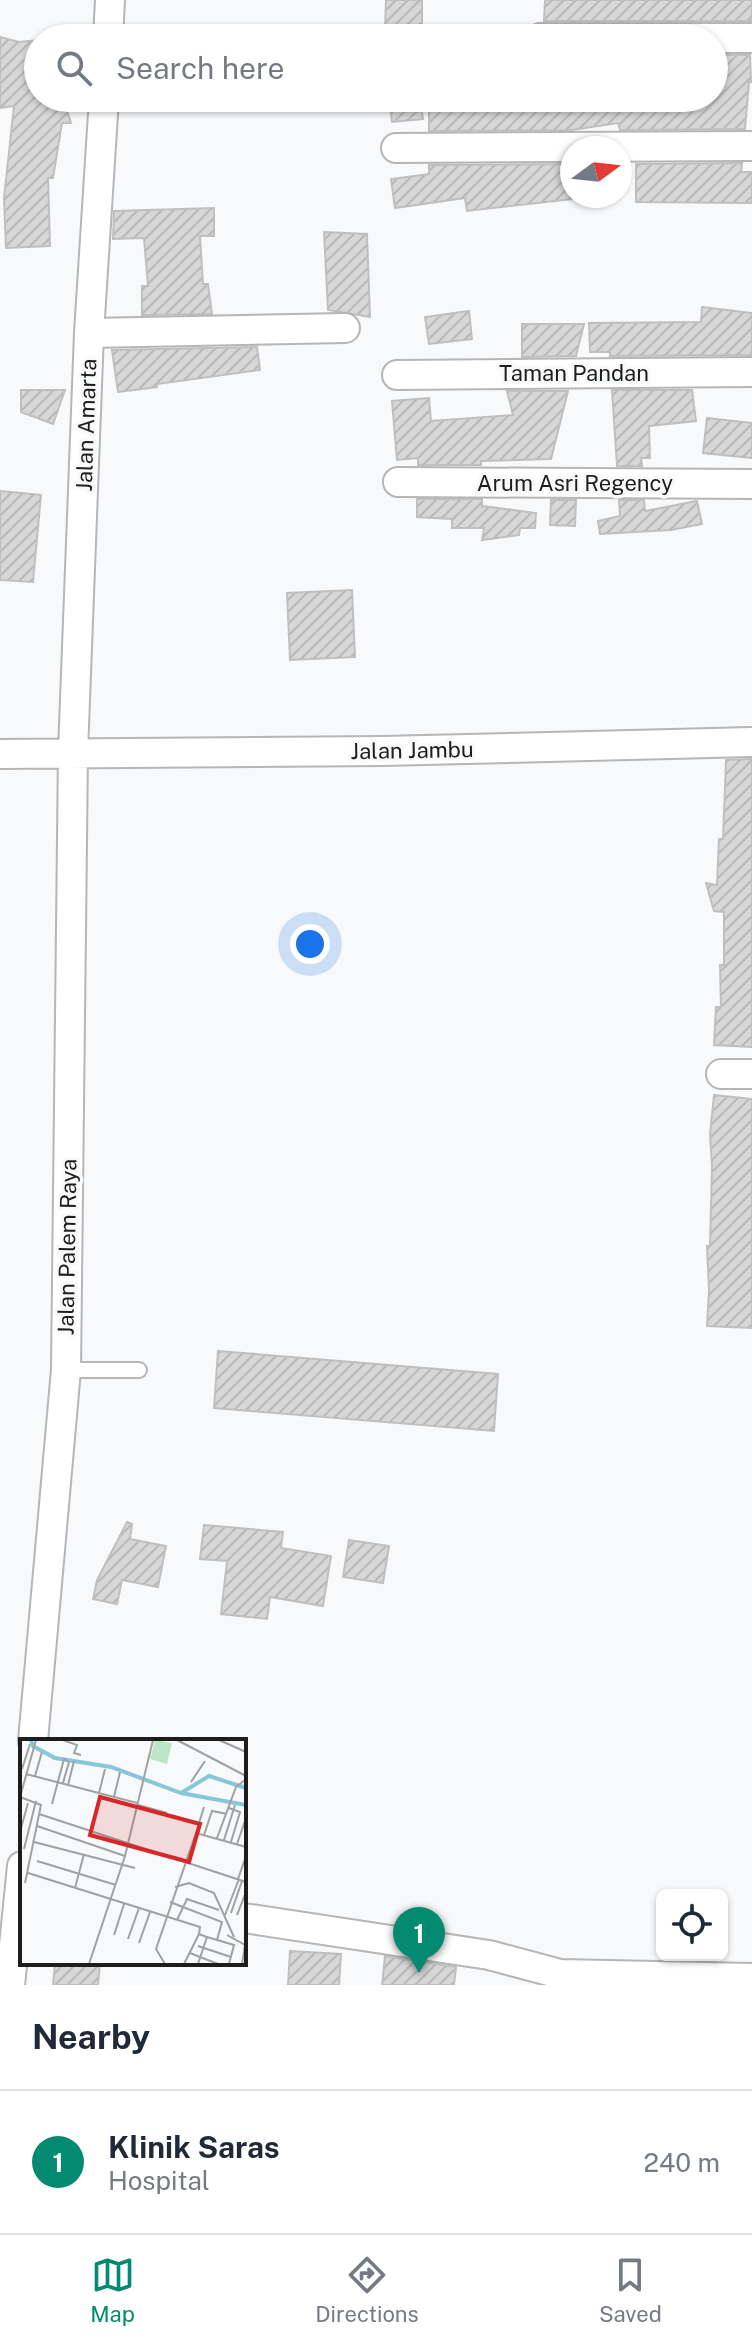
<!DOCTYPE html>
<html lang="en">
<head>
<meta charset="utf-8">
<style>
	:root { --surface:#fff; --page:#f6f6f7; --text:#1f2937; --muted:#747a83; --line:#e0e1e3; --accent:#038a70 }
	body { margin:0; font-family:"Public Sans",sans-serif; background:var(--page); color:var(--text) }
	.controls { position:absolute; right:24px; bottom:24px; display:grid; overflow:hidden; border-radius:12px; box-shadow:0 2px 6px #0004 }
	.controls button { width:72px; height:72px; display:grid; place-items:center; padding:0; border:0; border-bottom:2px solid var(--line); background:var(--surface); color:var(--text); font:40px sans-serif }
	.compass { position:absolute; left:560px; top:136px; width:72px; height:72px; border-radius:50%; background:var(--surface); box-shadow:0 2px 6px #0004; rotate:75deg }
	.you { position:absolute; left:310px; top:944px; width:28px; height:28px; margin:-20px; border:6px solid #fff; border-radius:50%; background:#1a73e8; box-shadow:0 0 0 12px #1a73e833 }
	.badge { display:grid; place-items:center; width:52px; height:52px; border-radius:50%; background:var(--accent); color:#fff; font-size:26px; font-weight:700 }
	.pin { position:absolute; translate:-50% -66px; filter:drop-shadow(0 2px 4px #0008) }
	.pin::after { content:''; position:absolute; top:42px; width:28px; height:24px; background:inherit; clip-path:polygon(0 0,100% 0,50% 100%) }
	.list { margin:0; padding:0; list-style:none }
	h2 { display:flex; justify-content:space-between; align-items:center; height:104px; margin:0; padding:0 32px; font-size:34px }
	h2 small { font-size:26px; font-weight:400; color:var(--muted) }
	.list li { display:grid; grid-template-columns:52px 1fr auto; gap:24px; align-items:center; box-sizing:border-box; height:144px; padding:0 32px; border-top:2px solid var(--line) }
	.list b { display:block; font-size:30px; white-space:nowrap }
	.list p { margin:0; font-size:26px; white-space:nowrap; color:var(--muted) }
	.list em { font-size:26px; font-style:normal; color:var(--muted) }
	.icon { flex:none; width:44px; height:44px; fill:none; stroke:currentColor; stroke-width:2; stroke-linecap:round; stroke-linejoin:round }
	.map { position:relative; flex:none; width:752px; height:1985px; overflow:hidden }
	.search { position:absolute; background:var(--surface); box-shadow:0 2px 6px #0004; left:24px; right:24px; top:24px; height:88px; display:flex; align-items:center; gap:20px; box-sizing:border-box; padding:0 28px; border-radius:44px; color:var(--muted); font-size:30px }
	.sheet { height:248px; background:var(--surface) }
	nav { display:flex; justify-content:space-around; align-items:center; box-sizing:border-box; height:112px; border-top:2px solid var(--line); background:var(--surface); font-size:22px; color:var(--muted) }
	nav a { display:grid; justify-items:center; gap:4px }
	nav .on { color:var(--accent) }
	.map>svg:first-child { display:block }
	.building { fill:url(#building-hatch); stroke:#c0bfc0; stroke-width:2 }
	.lines { fill:none; stroke-linecap:round; stroke-linejoin:round }
	.lane-casing { stroke:#b6b6b7; stroke-width:18 }
	.street-casing { stroke:#b6b6b7; stroke-width:32 }
	.lane { stroke:#fff; stroke-width:14 }
	.street { stroke:#fff; stroke-width:28 }
	.labels { text-anchor:middle; dominant-baseline:central; stroke-width:7; stroke-linejoin:round; paint-order:stroke }
	.street-label { font-size:22px; fill:#1d1d1d; stroke:#f8f9fa }
	.inset-river { fill:none; stroke:#88c6da; stroke-width:4 }
	.inset-road { fill:none; stroke:#a0a1a2; stroke-width:2 }
	.view { fill:#d62828; fill-opacity:0.15; stroke:#d62828; stroke-width:4 }
	.inset-edge { fill:none; stroke:#1d1d1d; stroke-width:4 }
</style>
</head>
<body>
<div class="map">
<svg width="752" height="1985" viewBox="0 0 752 1985">
	<defs>
		<pattern id="building-hatch" width="6" height="6" patternUnits="userSpaceOnUse" patternTransform="scale(2)"><rect width="6" height="6" fill="#d8d7d8"/><path d="M-1 1l2-2M0 6l6-6M5 7l2-2" fill="none" stroke="#b9b8b9"/></pattern>
	</defs>
	<rect width="100%" height="100%" fill="#f8f9fa"/>
	<!-- building -->
	<path class="building" d="M386 0H422V28H385Z
		M545 0H752V21H544Z
		M0 37 19 42 38 40V98H63L71 123H62L53 178H48L50 246 6 248 4 198 14 106 0 108Z
		M714 55H750L751 82H749L745 129 620 130 618 123 572 130 429 131V101L472 102 496 98H714Z
		M389 98H420L423 119 392 122Z
		M742 163 741 172H752V203L636 202V164Z
		M572 164V199L467 211 465 198 395 208 391 179 429 174V165Z
		M214 208V236H200L203 284H208L212 314 142 315V286H148L144 238 113 239 114 211Z
		M324 232 367 234 370 317 328 310Z
		M702 307 752 313V355L610 356V352H590L589 323 701 322Z
		M469 311 472 339 429 344 425 317Z
		M522 324H584L576 356 522 357Z
		M257 347 260 370 157 384V387L118 392 112 350Z
		M21 390H65L53 424 21 412Z
		M612 390H692L696 421 649 426 650 458H641L642 466H617Z
		M507 391H568L551 459 481 461V465H418V458L397 460 392 401 429 398 431 421 513 415Z
		M707 418 752 423V458L703 453Z
		M0 491 41 495 33 582 0 580Z
		M417 499H482V506L536 513 535 528H520L519 535 482 540 484 528H452V519L417 517Z
		M551 500H576L575 526 550 525Z
		M619 500H644L645 511 697 501 702 524 671 530 600 534 598 521 620 516Z
		M352 590 355 657 290 660 287 593Z
		M752 759V1047L714 1045 716 1007H721L720 965H724V912L714 911 706 883 717 885 719 839H723L726 760Z
		M714 1095 752 1099V1328L707 1326 709 1290 707 1246H710L712 1166 710 1134Z
		M218 1351 498 1374 494 1431 214 1408Z
		M127 1522 132 1524 130 1539 166 1546 158 1587 122 1580 117 1604 93 1599 97 1580Z
		M204 1525 283 1532 281 1548 331 1556 323 1606 270 1597 267 1619 221 1614 227 1561 200 1559Z
		M349 1540 389 1546 383 1583 343 1577Z
		M290 1951 341 1954 339 1985H288Z
		M385 1956 456 1967 454 1985H382Z
		M55 1963H100L98 1985H53Z"/>
	<g class="lines">
		<defs>
			<path id="lane" d="M66 1370H139"/>
			<path id="street" d="M108 38 110 0
				M540 38H752
				M396 148 752 146
				M89 333 345 328
				M397 375 752 372
				M398 482 752 484
				M0 754 382 751 752 742
				M721 1074H752
				M33 1741 66 1370 73 752 89 333 104 98
				M244 1918 489 1955 560 1974V1985
				M560 1974 752 1978
				M10 1985 22 1866"/>
		</defs>
		<!-- lane casing -->
		<use href="#lane" class="lane-casing"/>
		<!-- street casing -->
		<use href="#street" class="street-casing"/>
		<!-- lane -->
		<use href="#lane" class="lane"/>
		<!-- street -->
		<use href="#street" class="street"/>
	</g>
	<g class="labels">
		<!-- street labels -->
		<g class="street-label">
			<text x="574" y="373">Taman Pandan</text>
			<text transform="translate(86 425) rotate(-88)">Jalan Amarta</text>
			<text x="575" y="483">Arum Asri Regency</text>
			<text transform="translate(412 750) rotate(-1)">Jalan Jambu</text>
			<text transform="translate(67 1247) rotate(-89)">Jalan Palem Raya</text>
		</g>
	</g>
	<!-- overview -->
	<g transform="translate(20 1739)">
		<rect width="226" height="226" fill="#f8f9fa"/>
		<path d="M135 1 152 4 147 25 130 20Z" fill="#bde6c8"/>
		<path class="inset-river" d="M11 1 13 7 35 19 91 28 161 54 189 37 226 49M161 54 226 66"/>
		<path class="inset-road" d="M43 1 57 6 54 14 61 16M157 1 226 37M199 1 226 13M2 30 10 5M6 35 117 64M15 37 22 13M171 43 185 22M48 46 54 22M79 54 85 30M0 58 21 66 5 144M0 58 16 1M94 58 100 33M32 65 44 20 49 23 43 44M118 66 147 74M209 69 220 73 211 103M19 75 226 143M17 87 105 117M0 93 8 64M176 94 184 68M184 96 192 72 207 75M197 99 216 48 226 40M204 101 215 66M14 103 115 129M217 105 226 79M4 110 16 62M17 122 96 146M8 134 180 188 179 195 187 198 178 225M218 140 226 117M155 148 169 144 194 154 214 198M55 149 64 115M150 163 202 183 197 201M211 174 222 142M205 176 219 140M217 176 226 153M157 181 167 160 199 171M94 196 104 165M207 196 225 206 222 225M187 198 214 206 209 225M108 200 119 169M119 204 130 173M178 207 211 218M170 214 198 225M69 225 105 117 133 1M145 225 136 210 176 94 226 108M164 225 179 195"/>
		<path class="view" d="M80 58 180 85 169 123 70 96Z"/>
		<rect width="226" height="226" class="inset-edge"/>
	</g>
</svg>
<div class="controls">
<button><svg class="icon" aria-label="locate" viewBox="0 0 24 24"><circle cx="12" cy="12" r="6"/><path d="M12 2v4M12 18v4M2 12h4M18 12h4"/></svg></button>
</div>
<svg class="compass" viewBox="-18 -18 36 36"><path d="M0-13l5 13h-10z" fill="#e53935"/><path d="M0 13l5-13h-10z" fill="#747a83"/></svg>
<div class="you"></div>
<div class="pin badge" style="left:419px;top:1973px">1</div>
<div class="search"><svg class="icon" aria-label="search" viewBox="0 0 24 24"><circle cx="10" cy="10" r="6"/><path d="M15 15l6 6"/></svg>Search here</div>
</div>
<section class="sheet">
<h2>Nearby<small></small></h2>
<ul class="list">
<li><span class="badge">1</span><div><b>Klinik Saras</b><p>Hospital</p></div><em>240 m</em></li>
</ul>
</section>
<nav>
<a class="on"><svg class="icon" aria-label="map" viewBox="0 0 24 24"><path d="M3 6l6-2 6 2 6-2v14l-6 2-6-2-6 2zM9 4v14M15 6v14"/></svg>Map</a>
<a><svg class="icon" aria-label="directions" viewBox="0 0 24 24"><path d="M12 3l9 9-9 9-9-9zM9 14v-3h6M13 9l2 2-2 2"/></svg>Directions</a>
<a><svg class="icon" aria-label="saved" viewBox="0 0 24 24"><path d="M7 4h10v16l-5-4-5 4z"/></svg>Saved</a>
</nav>
</body>
</html>
